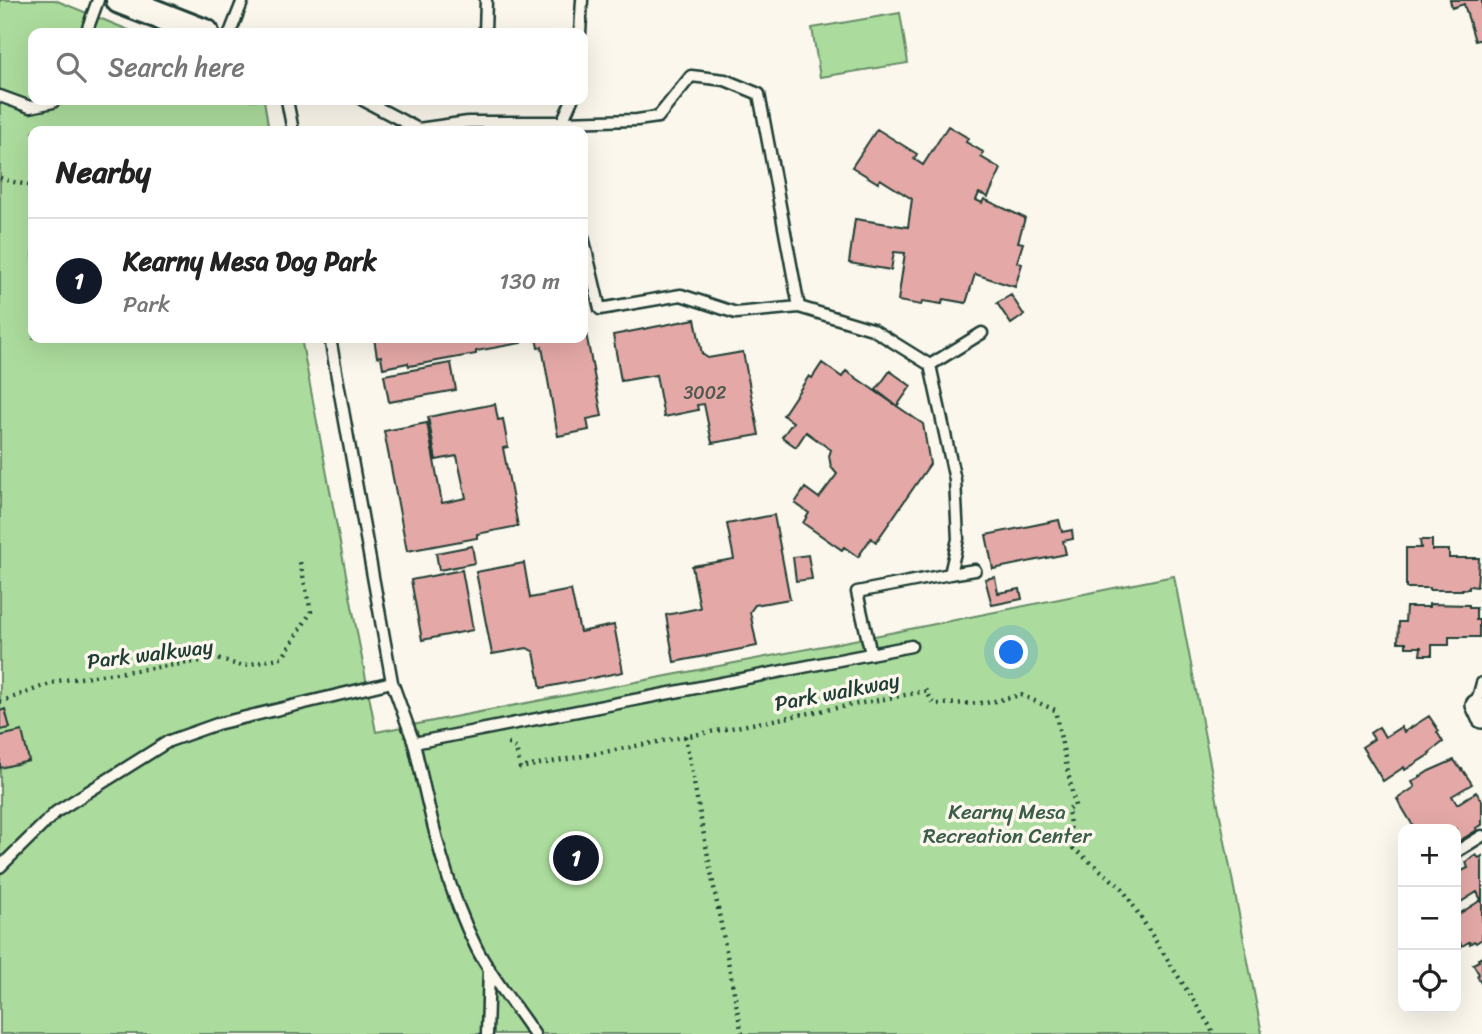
<!DOCTYPE html>
<html lang="en">
<head>
<meta charset="utf-8">
<style>
	:root { --surface:#fff; --page:#f2f2f2; --text:#222; --muted:#767676; --line:#e0e0e0; --accent:#111827 }
	body { margin:0; font-family:Sriracha,sans-serif; background:var(--page); color:var(--text) }
	.controls { position:absolute; right:21px; bottom:21px; display:grid; overflow:hidden; border-radius:14px; box-shadow:0 7px 28px #0002 }
	.controls button { width:63px; height:63px; display:grid; place-items:center; padding:0; border:0; border-bottom:2px solid var(--line); background:var(--surface); color:var(--text); font:35px sans-serif }
	.you { position:absolute; left:1012px; top:653px; width:24px; height:24px; margin:-18px; border:5px solid #fff; border-radius:50%; background:#1a73e8; box-shadow:0 0 0 10px #1a73e833 }
	.badge { display:grid; place-items:center; width:46px; height:46px; border-radius:50%; background:var(--accent); color:#fff; font-size:23px; font-weight:700 }
	.pin { position:absolute; translate:-50% -50%; border:4px solid #fff; box-shadow:0 2px 7px #0006 }
	.list { margin:0; padding:0; list-style:none }
	h2 { display:flex; justify-content:space-between; align-items:center; height:91px; margin:0; padding:0 28px; font-size:30px }
	h2 small { font-size:23px; font-weight:400; color:var(--muted) }
	.list li { display:grid; grid-template-columns:46px 1fr auto; gap:21px; align-items:center; box-sizing:border-box; height:126px; padding:0 28px; border-top:2px solid var(--line) }
	.list b { display:block; font-size:26px; white-space:nowrap }
	.list p { margin:0; font-size:23px; white-space:nowrap; color:var(--muted) }
	.list em { font-size:23px; font-style:normal; color:var(--muted) }
	.icon { flex:none; width:38px; height:38px; fill:none; stroke:currentColor; stroke-width:2; stroke-linecap:round; stroke-linejoin:round }
	.map { position:relative; flex:none; width:1482px; height:1034px; overflow:hidden }
	.search { position:absolute; background:var(--surface); box-shadow:0 7px 28px #0002; left:28px; top:28px; width:560px; height:77px; display:flex; align-items:center; gap:18px; box-sizing:border-box; padding:0 24px; border-radius:14px; color:var(--muted); font-size:26px }
	.panel { position:absolute; background:var(--surface); box-shadow:0 7px 28px #0002; left:28px; top:126px; width:560px; height:217px; border-radius:14px }
	.map>svg:first-child { display:block }
	.green { fill:#acdc9d; stroke:#668c68; stroke-width:2 }
	.building { fill:#e4a9a7; stroke:#1f3d34; stroke-width:2 }
	.lines { fill:none; stroke-linecap:round; stroke-linejoin:round }
	.lane-casing { stroke:#1f3d34; stroke-width:15 }
	.street-casing { stroke:#1f3d34; stroke-width:24 }
	.secondary-casing { stroke:#1f3d34; stroke-width:32 }
	.path { stroke:#1f3d34; stroke-width:4.5; stroke-dasharray:2 5; stroke-linecap:butt }
	.lane { stroke:#fbf7ec; stroke-width:10 }
	.street { stroke:#fbf7ec; stroke-width:19 }
	.secondary { stroke:#fbf7ec; stroke-width:26 }
	.labels { text-anchor:middle; dominant-baseline:central; stroke-width:7; stroke-linejoin:round; paint-order:stroke }
	.number-label { font-size:18px; fill:#505851 }
	.street-label { font-size:21px; fill:#1f3d34; stroke:#fbf7ec }
	.park-label { font-size:21px; fill:#3b5d49; stroke:#fbf7ec }
</style>
</head>
<body>
<div class="map">
<svg width="1482" height="1034" viewBox="0 0 1482 1034">
	<rect width="100%" height="100%" fill="#fbf7ec"/>
	<filter id="ink" filterUnits="userSpaceOnUse"><feTurbulence type="fractalNoise" baseFrequency=".0143" numOctaves="2"/><feDisplacementMap in="SourceGraphic" scale="14" xChannelSelector="R" yChannelSelector="G"/><feConvolveMatrix kernelMatrix="1 2 1 2 8 2 1 2 1" color-interpolation-filters="sRGB"/></filter>
	<g filter="url(#ink)">
		<!-- green -->
		<path class="green" d="M0 0H55L136 33H33V100H264L269 131H33V338H301L376 732 895 632 1174 576 1262 1034H0Z
			M900 13 908 63 820 77 812 28Z"/>
		<!-- building -->
		<path class="building" d="M1450 0H1482V39L1475 41 1464 4 1452 8Z
			M948 126 968 138 966 142 983 152 981 157 1001 169 988 197 979 193 976 200 982 203 984 199 1025 218 1018 242 1023 243 1017 262 1022 264 1015 287 975 274 966 303 943 299 942 304 923 301 921 305 898 301 905 253 894 252 891 270 849 263 855 219 908 227 912 199 880 179 878 183 852 167 877 129 917 154 914 159 923 165Z
			M1011 295 1024 315 1011 324 997 303Z
			M695 319 702 354 708 358 743 352 759 435 712 443 704 404 697 405 698 410 664 417 656 375 621 381 613 335Z
			M583 329 584 334 586 333 602 416 587 419 589 430 558 436 542 347 538 348 536 338H583Z
			M374 338H520L521 343 476 351V354L409 366 408 363 383 368 381 356 377 357Z
			M451 363 456 390 389 402 384 375Z
			M822 363 842 377 846 371 923 424 930 464 876 542 871 538 858 557 844 547 842 550 803 523 809 513 795 503 805 488 819 498 837 474 831 467 829 456 831 450 806 432 796 447 782 437 793 422 783 415 809 376 812 378Z
			M890 371 911 386 897 406 876 390Z
			M495 404 498 420 503 419 508 447 503 448 518 526 477 534V538L407 551 384 431 427 423 442 503 466 498 457 456 436 460 428 417Z
			M774 515 790 599 755 605 750 612 757 646 674 662 666 615 700 608 692 566 734 559 727 524Z
			M1059 520 1062 532 1072 530 1073 539 1063 541 1066 554 993 569 986 535Z
			M1420 540H1432V550H1449V558H1479L1477 587 1469 586V589H1462V590H1429V588H1406V548H1421Z
			M472 546 475 563 439 570 436 553Z
			M808 555 812 579 796 581 793 557Z
			M524 563 530 598 571 590 580 632 614 625 623 672 541 688 534 652 527 648 492 654 476 572Z
			M462 570 473 630 422 640 411 580Z
			M995 577 998 593 1020 589 1022 599 992 605 985 579Z
			M1429 604 1469 605V608H1476V620H1479V637H1449V645H1432V655H1420L1421 647H1406V642H1398L1399 622H1405L1406 607H1429Z
			M5 709 10 728 0 730V711Z
			M1429 716 1439 731 1437 732 1443 742 1429 753 1430 754 1405 770 1404 767 1383 781 1362 747 1374 739 1370 733 1379 727 1385 737 1401 727 1404 732Z
			M22 731 29 761 0 768V736Z
			M1454 760 1461 770 1462 769 1472 784 1452 796 1457 804 1476 792 1482 800V825L1476 828 1477 830 1456 843V829H1415L1397 799 1415 787 1412 782 1429 771Z
			M1476 855 1479 858 1482 856V939L1476 943 1474 941 1470 944 1469 942 1462 946 1456 936V916L1481 900 1477 892 1456 905V868L1459 866 1462 871 1468 868 1466 862Z
			M1482 956V985L1477 976 1479 974 1473 964 1479 961 1478 959Z"/>
		<g class="lines">
			<defs>
				<path id="lane" d="M86 33 98 0
					M230 33 243 0
					M485 33 486 0
					M580 33 582 0
					M0 96 30 107 53 102 54 100
					M287 100 293 131
					M363 100 418 129 468 122H562L637 120 658 117 691 76 725 80 759 94 799 307 736 313 681 295 600 309 583 237
					M563 131 562 122 572 100
					M799 307 872 329 930 365 982 333
					M330 338 392 682 414 743 911 646
					M950 574 975 570
					M871 654 857 592 950 574 958 539 955 480 930 365
					M1476 705 1482 683
					M414 743C430 813 444 884 477 949 492 978 516 1007 534 1034
					M1456 852 1482 836
					M0 867 56 812 169 741 217 724 392 682
					M487 1034 489 968"/>
				<path id="street" d="M1476 705 1482 718"/>
				<path id="secondary" d="M120 0 205 33"/>
			</defs>
			<!-- lane casing -->
			<use href="#lane" class="lane-casing"/>
			<!-- street casing -->
			<use href="#street" class="street-casing"/>
			<!-- secondary casing -->
			<use href="#secondary" class="secondary-casing"/>
			<!-- path -->
			<path class="path" d="M0 178 9 181 33 186
				M0 702 58 681 217 659 242 666 283 657 311 612 299 558
				M685 736 742 1034
				M508 744H510L516 748 520 768 926 691 934 704 986 703 1021 695 1055 710 1075 806 1068 809 1073 848 1122 888 1211 1028 1213 1034"/>
			<!-- lane -->
			<use href="#lane" class="lane"/>
			<!-- street -->
			<use href="#street" class="street"/>
			<!-- secondary -->
			<use href="#secondary" class="secondary"/>
		</g>
	</g>
	<g class="labels">
		<!-- number labels -->
		<g class="number-label">
			<text x="705" y="393">3002</text>
		</g>
		<!-- street labels -->
		<g class="street-label">
			<text transform="translate(150 654) rotate(-7)">Park walkway</text>
			<text transform="translate(837 692) rotate(-11)">Park walkway</text>
		</g>
		<!-- park labels -->
		<g class="park-label">
			<text x="1007" y="812">Kearny Mesa<tspan x="1007" dy="24">Recreation Center</tspan></text>
		</g>
	</g>
</svg>
<div class="controls">
<button>+</button>
<button>−</button>
<button><svg class="icon" aria-label="locate" viewBox="0 0 24 24"><circle cx="12" cy="12" r="6"/><path d="M12 2v4M12 18v4M2 12h4M18 12h4"/></svg></button>
</div>
<div class="you"></div>
<div class="pin badge" style="left:576px;top:858px">1</div>
<div class="search"><svg class="icon" aria-label="search" viewBox="0 0 24 24"><circle cx="10" cy="10" r="6"/><path d="M15 15l6 6"/></svg>Search here</div>
<section class="panel">
<h2>Nearby<small></small></h2>
<ul class="list">
<li><span class="badge">1</span><div><b>Kearny Mesa Dog Park</b><p>Park</p></div><em>130 m</em></li>
</ul>
</section>
</div>
</body>
</html>
